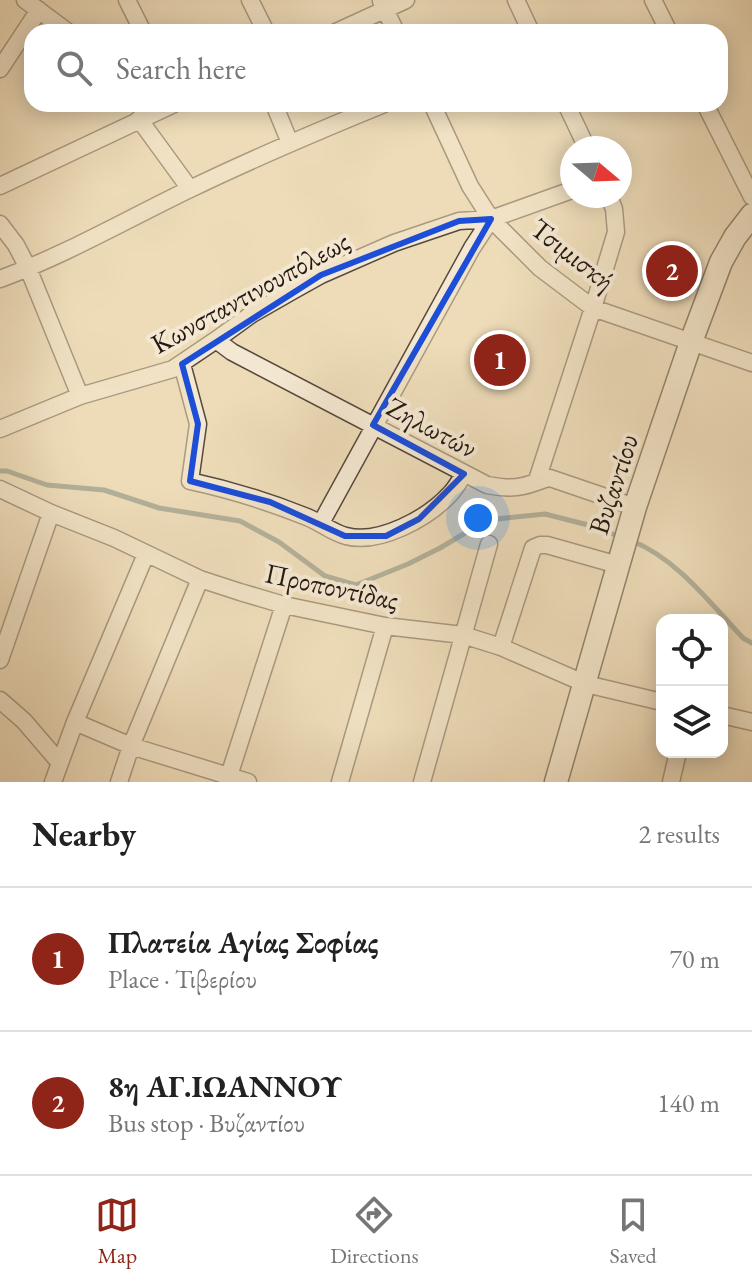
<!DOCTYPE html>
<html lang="en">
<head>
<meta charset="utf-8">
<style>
	:root { --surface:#fff; --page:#f6f6f6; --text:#222; --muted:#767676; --line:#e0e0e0; --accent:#8f2418 }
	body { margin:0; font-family:"EB Garamond",serif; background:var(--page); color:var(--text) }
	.controls { position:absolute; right:24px; bottom:24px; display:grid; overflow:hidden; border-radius:16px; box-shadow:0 4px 20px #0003 }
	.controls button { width:72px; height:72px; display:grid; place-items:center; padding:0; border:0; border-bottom:2px solid var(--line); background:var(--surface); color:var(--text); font:40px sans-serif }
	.compass { position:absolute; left:560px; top:136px; width:72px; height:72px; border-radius:50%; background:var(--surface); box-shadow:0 4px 20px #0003; rotate:109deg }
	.you { position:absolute; left:478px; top:518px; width:28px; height:28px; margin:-20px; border:6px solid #fff; border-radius:50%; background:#1a73e8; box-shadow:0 0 0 12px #1a73e833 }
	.badge { display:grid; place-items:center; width:52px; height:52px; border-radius:50%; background:var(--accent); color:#fff; font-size:26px; font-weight:700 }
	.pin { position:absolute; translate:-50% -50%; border:4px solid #fff; box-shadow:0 2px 8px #0006 }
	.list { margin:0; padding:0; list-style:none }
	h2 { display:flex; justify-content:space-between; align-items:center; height:104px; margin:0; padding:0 32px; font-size:34px }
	h2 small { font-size:26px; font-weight:400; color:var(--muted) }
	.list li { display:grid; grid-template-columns:52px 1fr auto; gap:24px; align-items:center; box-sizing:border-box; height:144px; padding:0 32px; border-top:2px solid var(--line) }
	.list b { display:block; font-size:30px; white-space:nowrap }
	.list p { margin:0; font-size:26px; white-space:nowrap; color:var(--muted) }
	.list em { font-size:26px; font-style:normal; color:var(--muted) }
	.icon { flex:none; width:44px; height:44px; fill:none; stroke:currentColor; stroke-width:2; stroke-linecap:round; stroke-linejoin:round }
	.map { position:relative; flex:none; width:752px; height:782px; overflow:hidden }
	.search { position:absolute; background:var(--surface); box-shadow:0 4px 20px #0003; left:24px; right:24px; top:24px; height:88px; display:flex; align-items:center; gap:20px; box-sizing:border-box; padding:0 28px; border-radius:24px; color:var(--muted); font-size:30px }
	.sheet { height:392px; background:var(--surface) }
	nav { display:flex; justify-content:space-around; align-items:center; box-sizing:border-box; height:112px; border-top:2px solid var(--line); background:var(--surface); font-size:22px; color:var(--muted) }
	nav a { display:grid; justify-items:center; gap:4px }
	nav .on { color:var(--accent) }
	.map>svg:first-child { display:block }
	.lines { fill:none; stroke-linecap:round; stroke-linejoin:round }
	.stream { stroke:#6a7a72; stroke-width:5 }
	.street-casing { stroke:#564a3c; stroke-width:19 }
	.secondary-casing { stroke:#241912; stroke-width:25 }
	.street { stroke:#f4e8d2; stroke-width:16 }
	.secondary { stroke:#f4e8d2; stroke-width:22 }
	.marked { fill:none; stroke:#1d4ed8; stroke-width:6; stroke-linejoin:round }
	.labels { text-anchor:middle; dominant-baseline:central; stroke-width:8; stroke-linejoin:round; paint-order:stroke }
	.street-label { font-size:28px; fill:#241912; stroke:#f4e8d2 }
</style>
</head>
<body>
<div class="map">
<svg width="752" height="782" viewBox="0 0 752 782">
	<rect width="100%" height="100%" fill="#eedcb9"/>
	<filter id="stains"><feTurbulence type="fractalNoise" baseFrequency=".0025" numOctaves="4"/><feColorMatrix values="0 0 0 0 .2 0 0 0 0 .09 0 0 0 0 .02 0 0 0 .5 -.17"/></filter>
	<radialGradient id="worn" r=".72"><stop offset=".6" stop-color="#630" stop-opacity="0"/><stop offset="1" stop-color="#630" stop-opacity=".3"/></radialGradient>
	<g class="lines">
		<!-- stream -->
		<path class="stream" d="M0 471H7L47 485 104 490 159 508 240 521 279 542 325 576 356 585 408 564 440 548 487 520 545 514 592 526 618 536
			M632 541C676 558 711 604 743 638L752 643"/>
		<defs>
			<path id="street" d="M25 0 68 32
				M127 0 143 32
				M250 0 266 32
				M516 0 531 32
				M653 0 669 32
				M381 1 396 32
				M336 32 406 0
				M0 69 39 10
				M274 104 290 143
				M432 104 470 186 491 219 540 268 593 308 752 363
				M566 104 587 148
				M705 104 752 197
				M139 119 190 189
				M0 186 174 104
				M0 224 16 245 28 268 80 396
				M0 279C65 255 126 220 188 190 252 159 318 131 384 104
				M216 340 232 352 487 485C499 487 511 489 523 486 533 484 540 480 550 478L635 507
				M182 364 198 424 190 481C232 490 267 501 307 517 320 522 333 533 346 536 379 545 428 518 450 494 456 488 460 480 464 474
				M0 429 80 396 173 369 216 340 252 314 294 290 321 275 394 243 459 221 491 219 572 190
				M537 480 593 308 616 232 614 209 609 196
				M0 489 51 513 114 538 200 579 240 592 284 605 385 626 463 635 501 647 586 684 662 702
				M321 523 472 248 491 219
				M501 647 533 548 540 545H547L618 565
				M0 660 51 513
				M0 700 24 721 60 763
				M722 715 752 722
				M75 722 131 746 248 782
				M53 782 75 722 146 554
				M119 782 131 746 200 579
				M227 782 284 605
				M340 782 385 626
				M422 782 489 544
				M671 782 678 752"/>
			<path id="secondary" d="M556 782 635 507 691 342 721 262 735 237 752 215"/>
		</defs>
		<!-- street casing -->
		<use href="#street" class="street-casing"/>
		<!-- secondary casing -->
		<use href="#secondary" class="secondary-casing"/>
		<!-- street -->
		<use href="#street" class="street"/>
		<!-- secondary -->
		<use href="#secondary" class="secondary"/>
	</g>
	<!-- marked area -->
	<path d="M0 0H752V782H0ZM491 219 373 425 464 474 419 519 386 536H345L270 502 190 481 198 424 182 364 321 275 459 221Z" fill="#eedcb9" fill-opacity=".55" fill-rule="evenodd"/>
	<path class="marked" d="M491 219 373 425 464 474 419 519 386 536H345L270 502 190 481 198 424 182 364 321 275 459 221Z"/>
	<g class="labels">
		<!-- street labels -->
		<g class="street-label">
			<text transform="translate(573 254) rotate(38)">Τσιμισκή</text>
			<text transform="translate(250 292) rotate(-29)">Κωνσταντινουπόλεως</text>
			<text transform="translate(432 427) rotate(28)">Ζηλωτών</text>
			<text transform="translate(613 484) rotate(-72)">Βυζαντίου</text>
			<text transform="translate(332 586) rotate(12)">Προποντίδας</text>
		</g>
	</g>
	<rect width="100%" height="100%" filter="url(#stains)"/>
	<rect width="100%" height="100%" fill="url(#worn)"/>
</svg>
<div class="controls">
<button><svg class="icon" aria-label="locate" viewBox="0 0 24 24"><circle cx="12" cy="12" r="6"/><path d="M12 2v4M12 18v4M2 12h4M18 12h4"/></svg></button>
<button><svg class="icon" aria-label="layers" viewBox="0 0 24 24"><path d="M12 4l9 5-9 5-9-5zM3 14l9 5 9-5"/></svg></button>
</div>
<svg class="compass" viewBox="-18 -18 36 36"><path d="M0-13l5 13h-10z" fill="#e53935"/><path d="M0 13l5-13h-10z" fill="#767676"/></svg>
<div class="you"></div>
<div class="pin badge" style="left:500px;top:360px">1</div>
<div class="pin badge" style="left:672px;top:271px">2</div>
<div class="search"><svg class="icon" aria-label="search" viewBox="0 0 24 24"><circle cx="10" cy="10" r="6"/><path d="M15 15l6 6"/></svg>Search here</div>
</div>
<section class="sheet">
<h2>Nearby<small>2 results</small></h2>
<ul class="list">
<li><span class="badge">1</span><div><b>Πλατεία Αγίας Σοφίας</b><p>Place · Τιβερίου</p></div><em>70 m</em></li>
<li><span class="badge">2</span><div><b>8η ΑΓ.ΙΩΑΝΝΟΥ</b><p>Bus stop · Βυζαντίου</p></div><em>140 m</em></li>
</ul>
</section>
<nav>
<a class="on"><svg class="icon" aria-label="map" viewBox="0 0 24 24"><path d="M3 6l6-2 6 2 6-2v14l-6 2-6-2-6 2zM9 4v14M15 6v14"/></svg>Map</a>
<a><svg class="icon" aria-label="directions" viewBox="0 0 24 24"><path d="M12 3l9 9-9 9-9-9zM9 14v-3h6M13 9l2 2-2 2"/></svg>Directions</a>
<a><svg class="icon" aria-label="saved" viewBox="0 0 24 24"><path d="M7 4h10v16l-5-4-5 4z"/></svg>Saved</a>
</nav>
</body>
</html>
